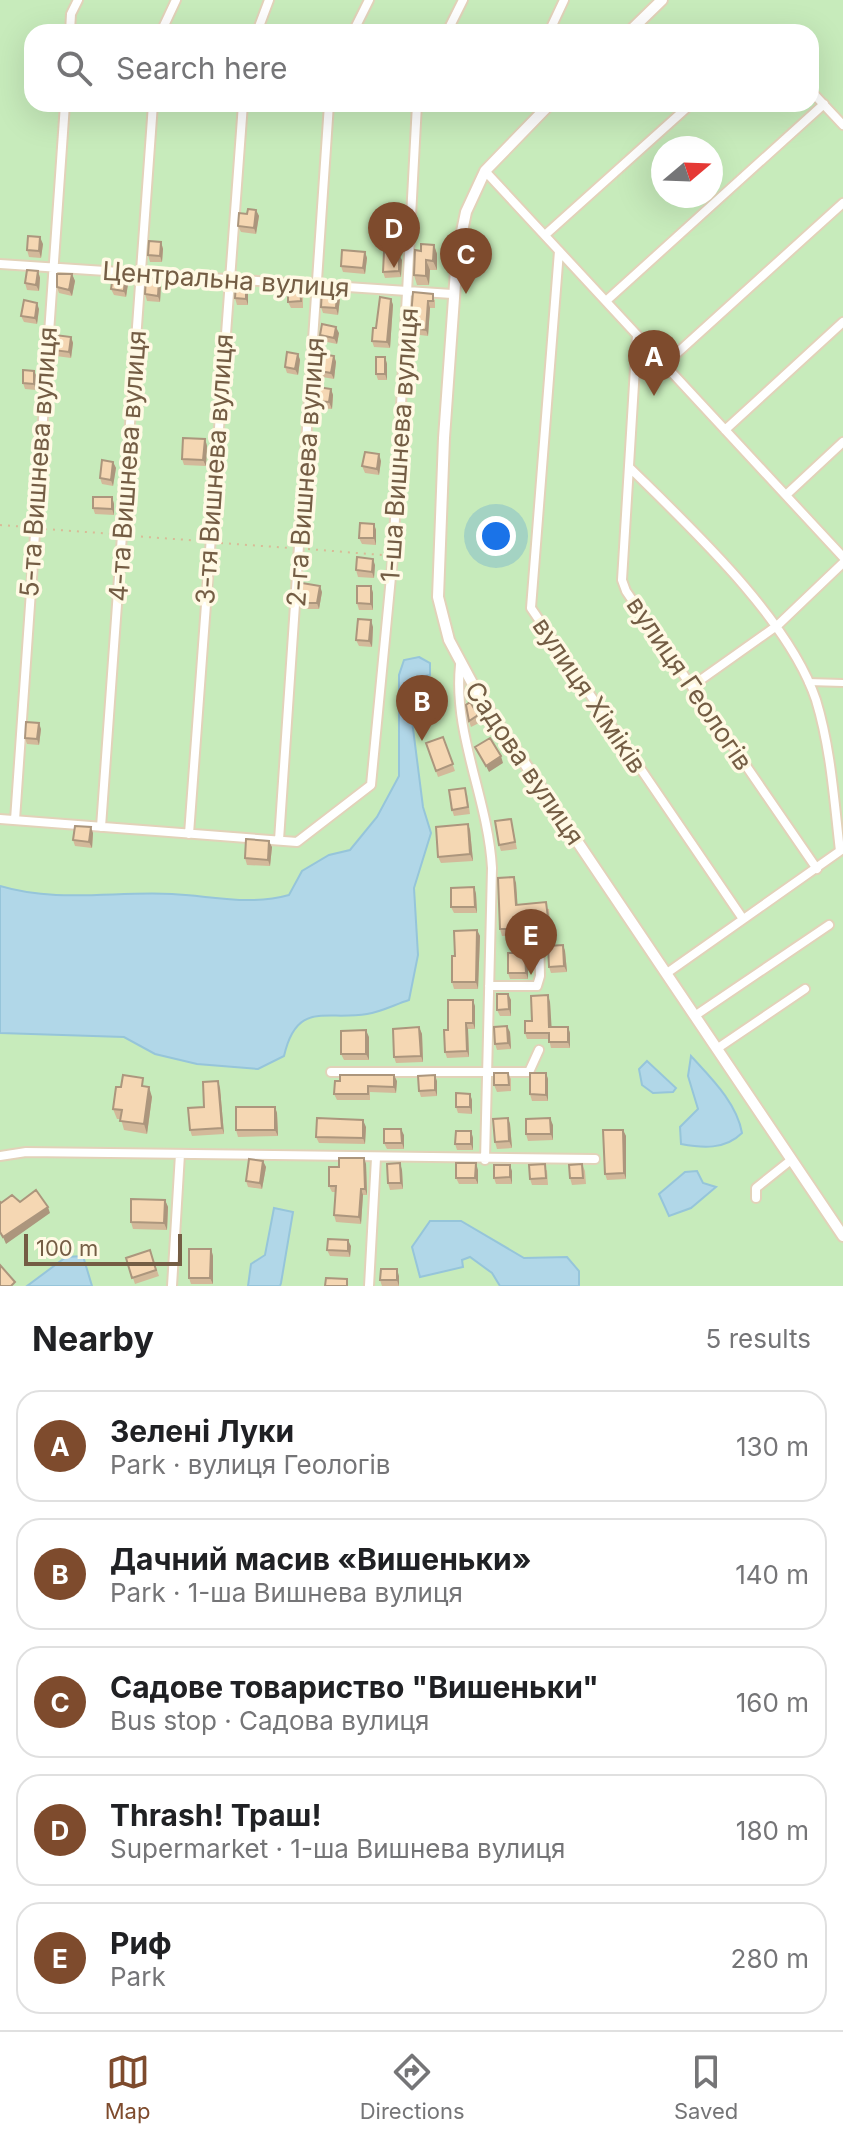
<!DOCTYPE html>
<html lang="en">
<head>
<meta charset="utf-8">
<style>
	:root { --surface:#fff; --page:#f2f2f2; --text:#202124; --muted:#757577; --line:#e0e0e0; --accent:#7e4b2d }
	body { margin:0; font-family:Inter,sans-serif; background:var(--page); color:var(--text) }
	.compass { position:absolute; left:651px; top:136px; width:72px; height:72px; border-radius:50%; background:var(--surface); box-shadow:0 8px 32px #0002; rotate:71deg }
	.scale { position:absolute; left:24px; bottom:20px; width:158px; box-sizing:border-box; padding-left:8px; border:4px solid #745d44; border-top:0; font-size:22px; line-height:28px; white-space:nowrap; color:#745d44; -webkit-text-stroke:6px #fff9e4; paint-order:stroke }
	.you { position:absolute; left:496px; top:536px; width:28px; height:28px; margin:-20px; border:6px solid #fff; border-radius:50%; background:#1a73e8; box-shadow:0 0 0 12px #1a73e833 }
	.badge { display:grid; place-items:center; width:52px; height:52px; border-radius:50%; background:var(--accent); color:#fff; font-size:26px; font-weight:700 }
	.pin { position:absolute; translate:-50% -66px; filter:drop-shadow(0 2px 4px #0008) }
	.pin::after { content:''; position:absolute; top:42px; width:28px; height:24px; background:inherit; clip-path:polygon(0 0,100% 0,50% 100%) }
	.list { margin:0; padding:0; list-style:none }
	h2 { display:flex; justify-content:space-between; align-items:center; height:104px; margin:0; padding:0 32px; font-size:34px }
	h2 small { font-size:26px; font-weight:400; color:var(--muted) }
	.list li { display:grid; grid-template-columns:52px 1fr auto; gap:24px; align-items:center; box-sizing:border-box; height:112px; margin:0 16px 16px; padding:0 16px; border:2px solid var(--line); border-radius:24px }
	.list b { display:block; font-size:30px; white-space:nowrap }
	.list p { margin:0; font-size:26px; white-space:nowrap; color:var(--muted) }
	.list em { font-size:26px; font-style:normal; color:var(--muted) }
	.icon { flex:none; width:44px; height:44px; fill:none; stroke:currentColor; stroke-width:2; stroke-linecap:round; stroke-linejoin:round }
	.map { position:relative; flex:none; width:843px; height:1286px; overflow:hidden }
	.search { position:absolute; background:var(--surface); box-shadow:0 8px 32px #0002; left:24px; right:24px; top:24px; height:88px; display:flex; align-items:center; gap:20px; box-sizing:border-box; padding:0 28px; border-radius:24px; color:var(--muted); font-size:30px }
	.sheet { height:744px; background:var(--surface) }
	nav { display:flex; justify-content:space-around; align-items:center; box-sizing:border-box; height:112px; border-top:2px solid var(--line); background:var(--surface); font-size:22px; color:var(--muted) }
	nav a { display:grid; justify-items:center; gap:4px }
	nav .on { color:var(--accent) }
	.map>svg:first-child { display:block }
	.green { fill:#c7ebbb; fill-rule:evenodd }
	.water { fill:#b1d7e8; stroke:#96c5da; stroke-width:2 }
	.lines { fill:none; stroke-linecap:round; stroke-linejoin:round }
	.pedestrian-casing { stroke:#e2d2b9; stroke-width:10 }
	.minor-casing { stroke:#e2d2b9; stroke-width:12 }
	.tertiary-casing { stroke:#e2d2b9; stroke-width:14 }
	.path { stroke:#d9ba97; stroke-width:2; stroke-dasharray:2 6; stroke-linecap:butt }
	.pedestrian { stroke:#fff; stroke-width:6 }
	.minor { stroke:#fff; stroke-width:8 }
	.tertiary { stroke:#fff; stroke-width:10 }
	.wall { fill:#d3b99a }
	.shaded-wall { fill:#ac967d }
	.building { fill:#f5d7b3; stroke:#ac967d; stroke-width:2 }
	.labels { text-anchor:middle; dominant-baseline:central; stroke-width:7; stroke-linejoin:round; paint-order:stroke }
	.street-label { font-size:26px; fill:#745d44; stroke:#fff9e4 }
</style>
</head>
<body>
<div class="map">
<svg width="843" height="1286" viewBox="0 0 843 1286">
	<rect width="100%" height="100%" fill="#fef6dd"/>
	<!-- green -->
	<path class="green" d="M0 0H843V1286H0ZM32 32H811V104H32ZM663 148H711V196H663Z"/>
	<!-- water -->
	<path class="water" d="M419 657 430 663V675L410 679 408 689 423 807 431 833 414 888 418 955 409 1000C396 1004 381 1012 367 1014 325 1021 297 1000 284 1056L258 1069 197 1064 155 1054 124 1037 0 1033V886C56 903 115 891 172 894 212 896 250 906 289 895L302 871 329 855 350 850 377 817 399 776V675L404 660Z
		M691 1056C711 1078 737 1103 742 1133 725 1150 702 1148 681 1144L680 1127 698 1109 688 1076Z
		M647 1061 676 1088 673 1092 653 1093 642 1085 639 1069Z
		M697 1171 703 1183 716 1187 691 1208 669 1216 659 1194 685 1172Z
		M274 1208 293 1212 281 1283 280 1286H248L251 1264 265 1255Z
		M430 1221H461L524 1258 567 1257 579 1271V1286H500L492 1273 470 1257 462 1260 463 1267 420 1277 412 1247Z
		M83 1256 92 1286H27L66 1257Z"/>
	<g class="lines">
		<defs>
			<path id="pedestrian" d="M808 682 843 683"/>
			<path id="minor" d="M70 32 71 14 78 0
				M161 32 176 0
				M257 32 269 0
				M353 32 369 0
				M447 32 463 0
				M549 32 564 0
				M811 91 843 125
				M485 171 843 557
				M545 235 691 104
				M559 251 531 608 743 919
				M0 264 452 294
				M606 301 824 104
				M637 335 622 580 626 591 817 869
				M665 364 843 203
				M725 430 843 322
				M630 468C691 528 789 619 816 700 831 749 834 800 840 851L667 973
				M786 495 843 442
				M460 665C453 735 488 798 492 868L485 1160
				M692 686 778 625 843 563
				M0 819 297 842 371 785 393 556 417 104
				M15 820 65 104
				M101 827 153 104
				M189 834 243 104
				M279 840 329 104
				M489 986H537L540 976 539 934
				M696 1015 829 925
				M718 1048 805 989
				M331 1072H529L539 1050
				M0 1156 26 1152 595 1159
				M756 1198V1188L791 1160
				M172 1286 180 1154
				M369 1286 376 1158"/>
			<path id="tertiary" d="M629 32 662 0
				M550 104 485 171 466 212 457 256 444 438 438 597 449 640 478 694 843 1236"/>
		</defs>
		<!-- pedestrian casing -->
		<use href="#pedestrian" class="pedestrian-casing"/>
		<!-- minor casing -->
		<use href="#minor" class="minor-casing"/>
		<!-- tertiary casing -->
		<use href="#tertiary" class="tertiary-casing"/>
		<!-- path -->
		<path class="path" d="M0 525 27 527
			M45 529 114 534
			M133 536 202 541
			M221 543 290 548
			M308 549 382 555"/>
		<!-- pedestrian -->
		<use href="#pedestrian" class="pedestrian"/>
		<!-- minor -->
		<use href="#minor" class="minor"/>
		<!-- tertiary -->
		<use href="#tertiary" class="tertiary"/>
	</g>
	<!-- wall -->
	<path class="wall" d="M256 210 259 216 256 234 241 232 238 226 247 214Z
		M161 242 163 249 162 262H150L148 255Z
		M43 244 41 258 29 257 27 250Z
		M434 245 437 254V270H430L429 285H417L414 275 421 251Z
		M365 252 367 258 365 274 343 272 341 266Z
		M402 260 401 277 385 278 383 272Z
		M38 271 40 278 39 291 27 290 25 283Z
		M72 274 75 281 72 296 59 293 57 287Z
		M125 278 128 284 126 297 114 295 111 289Z
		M159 279 161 285 160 302 147 301 145 294Z
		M300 288 303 295V308H291L288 302Z
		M248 291V305H237L235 298Z
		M413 292 435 300V308H430L428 336 412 334 410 328Z
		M340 298 338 315 323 313 321 307Z
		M391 299 393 305 390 348 374 347 372 341 376 328Z
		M39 309 37 324 24 322 21 316Z
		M339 333 337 344 322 341 320 335Z
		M71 337 73 343 71 358 56 356 53 350Z
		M298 354 300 360 298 375 287 373 285 367Z
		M334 356 336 362 334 379 322 377 320 371Z
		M385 357 387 364V380H378L376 374Z
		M37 377 36 390 25 389 23 383Z
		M331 389 333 395 332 409 319 408 317 401Z
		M205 439 207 446 206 466 184 465 182 459Z
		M381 461 379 475 365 473 362 466Z
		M113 462 116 468 113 486 102 484 100 478Z
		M112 497 114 504V515L95 514 93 508Z
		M374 524 376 530V545L362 544 359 538Z
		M375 565 374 578 358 577 356 570Z
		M371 586 373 593V610H359L357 603Z
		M322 592 319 609H302L299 603Z
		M373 627 372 647 359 646 356 640Z
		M478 715 481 722 471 727 469 721Z
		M41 729 39 745 27 744 25 738Z
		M443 737 455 771 438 777 426 743Z
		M467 794 470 814 454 816 452 810Z
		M511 819 517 849 501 851 499 845Z
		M468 824 470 830 473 861 441 863 438 857Z
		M93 833 92 848 75 846 73 840Z
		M272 847 270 866 247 865 245 858Z
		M516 883 517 905 549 909 550 925 515 928V935L502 936 500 929Z
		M474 887 476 894 477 913H454L451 907Z
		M477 930 480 936 478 989H454L452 982 455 956Z
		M563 945 565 951 567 972 551 973 549 967Z
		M528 960V979H510L508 973Z
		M508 994 511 1000V1016H500L497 1010Z
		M550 1002 551 1027H568L570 1033V1048H551L549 1039H527L525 1033 532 1021Z
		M475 1006V1029H468L469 1057 447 1058 445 1052 448 1030Z
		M419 1027 422 1034 423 1062 396 1063 394 1057Z
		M510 1032 511 1049 497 1050 495 1044Z
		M369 1037V1060H344L341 1054Z
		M508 1073 511 1079V1091L497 1092 494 1085Z
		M546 1073 548 1079V1101H532L530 1094Z
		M335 1081H397L396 1093 370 1092V1100H337L334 1094Z
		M437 1081V1096L421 1097 419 1091Z
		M146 1087 152 1097 147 1134 124 1130 121 1119H117L113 1109Z
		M220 1088 224 1134 192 1136 190 1130Z
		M470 1094 472 1100V1114L458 1113 456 1107Z
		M275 1107 277 1113 278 1136 238 1137 236 1130Z
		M508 1118 510 1124 512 1148 497 1149 495 1142Z
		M553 1125V1140L528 1141 526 1134Z
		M366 1127 365 1144 319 1143 316 1137Z
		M623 1130 626 1136V1179L607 1180 605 1174Z
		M471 1131 473 1138V1150H457L455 1144Z
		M404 1135V1149H387L384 1143Z
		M263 1161 266 1167 262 1189 248 1187 246 1181Z
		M366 1164 367 1195H363L361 1224 336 1222 334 1215 336 1192H332L329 1186Z
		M582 1164 585 1171 586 1184 572 1185 570 1178Z
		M402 1170 403 1189 390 1190 388 1183Z
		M478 1170V1184H459L456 1178Z
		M547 1170 548 1185H532L530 1179Z
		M512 1171V1184H496L494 1178Z
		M165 1200 168 1207 167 1230 133 1229 131 1222Z
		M351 1246 350 1257 330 1256 327 1250Z
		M211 1249 213 1256V1284H191L189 1278Z
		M150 1250 159 1276 135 1284 126 1258Z
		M399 1276V1286H382L380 1280Z"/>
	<!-- shaded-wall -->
	<path class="shaded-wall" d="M256 210 259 216 256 234 254 228Z
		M40 237 43 244 41 258 39 251Z
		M161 242 163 249 162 262 160 256Z
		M434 245 437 254V270L433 261Z
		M365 252 367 258 365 274 363 268Z
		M399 254 402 260 401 277 399 271Z
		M426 260 430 270 429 285 426 276Z
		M38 271 40 278 39 291 36 285Z
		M72 274 75 281 72 296 69 290Z
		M125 278 128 284 126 297 124 291Z
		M159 279 161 285 160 302 158 296Z
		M246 285 248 291V305L246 299Z
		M337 292 340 298 338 315 336 308Z
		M391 299 393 305 390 348 387 342Z
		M428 301 430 308 428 336 426 330Z
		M37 303 39 309 37 324 35 318Z
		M336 327 339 333 337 344 334 338Z
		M71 337 73 343 71 358 69 352Z
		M298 354 300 360 298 375 295 369Z
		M334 356 336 362 334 379 331 373Z
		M385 357 387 364V380L385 374Z
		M34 371 37 377 36 390 34 384Z
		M331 389 333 395 332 409 329 402Z
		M205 439 207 446 206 466 203 460Z
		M379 454 381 461 379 475 377 469Z
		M113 462 116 468 113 486 111 480Z
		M112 497 114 504V515L112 509Z
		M374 524 376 530V545L374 538Z
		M373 559 375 565 374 578 372 572Z
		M320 586 322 592 319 609 317 603Z
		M371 586 373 593V610L371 604Z
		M371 620 373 627 372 647 369 641Z
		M39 723 41 729 39 745 37 739Z
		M501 756 503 763 489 772 486 766Z
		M468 824 470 830 473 861 470 854Z
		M91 827 93 833 92 848 89 842Z
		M269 841 272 847 270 866 268 860Z
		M514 877 516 883 518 911 516 905Z
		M474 887 476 894 477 913 475 907Z
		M477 930 480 936 478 989 476 982Z
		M563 945 565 951 567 972 564 966Z
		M525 953 528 960V979L526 973Z
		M508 994 511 1000V1016L509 1009Z
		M548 995 550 1002 552 1033 549 1027Z
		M473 1000 475 1006V1029L473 1023Z
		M466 1023 468 1029 469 1057 467 1051Z
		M507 1026 510 1032 511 1049 508 1043Z
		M419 1027 422 1034 423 1062 421 1056Z
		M568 1027 570 1033V1048L568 1042Z
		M366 1030 369 1037V1060L366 1054Z
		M546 1073 548 1079V1101L546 1095Z
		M394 1075 397 1081 396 1093 394 1087Z
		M435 1075 437 1081V1096L435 1090Z
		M218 1081 220 1088 224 1134 222 1128Z
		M149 1087 152 1097 147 1134 144 1124Z
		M470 1094 472 1100V1114L470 1107Z
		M275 1107 277 1113 278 1136 275 1130Z
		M508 1118 510 1124 512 1148 509 1141Z
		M550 1118 553 1125V1140L551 1134Z
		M363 1120 366 1127 365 1144 363 1138Z
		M401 1129 404 1135V1149L402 1143Z
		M623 1130 626 1136V1179L624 1173Z
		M471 1131 473 1138V1150L471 1144Z
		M364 1158 366 1164 367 1195 365 1189Z
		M263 1161 266 1167 262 1189 260 1183Z
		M400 1163 402 1170 403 1189 401 1183Z
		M476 1163 478 1170V1184L475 1178Z
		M510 1165 512 1171V1184L510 1177Z
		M361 1189 363 1195 361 1224 359 1217Z
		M165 1200 168 1207 167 1230 164 1223Z
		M48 1207 50 1213 6 1244 3 1237Z
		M348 1240 351 1246 350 1257 348 1251Z
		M211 1249 213 1256V1284L210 1278Z
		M397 1269 399 1276V1286L397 1280Z"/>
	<!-- building -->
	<path class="building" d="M248 209 256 210 254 228 238 226 239 213 247 214Z
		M28 236 40 237 39 251 27 250Z
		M149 241 161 242 160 256 148 255Z
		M421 244 434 245 433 261 426 260V276L414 275 415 250 421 251Z
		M342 250 365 252 363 268 341 266Z
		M384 252 399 254V271L383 272Z
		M27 270 38 271 36 285 25 283Z
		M57 274H72L69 290 57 287Z
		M113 276 125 278 124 291 111 289Z
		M146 278 159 279 158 296 145 294Z
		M236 284 246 285V299L235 298Z
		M300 288 301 301 288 302V289Z
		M322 290 337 292 336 308 321 307Z
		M413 292 433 294V301H428L426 330 410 328Z
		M380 297 391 299 387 342 372 341 373 328H376Z
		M24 300 37 303 35 318 21 316Z
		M322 324 336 327 334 338 320 335Z
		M55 335 71 337 69 352 53 350Z
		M287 352 298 354 295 369 285 367Z
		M322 354 334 356 331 373 320 371Z
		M376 357H385V374H376Z
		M23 370 34 371V384L23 383Z
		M318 387 331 389 329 402 317 401Z
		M183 438 205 439 203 460 182 459Z
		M365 452 379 454 377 469 362 466Z
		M102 460 113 462 111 480 100 478Z
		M93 497H112V509L93 508Z
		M360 523 374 524V538H359Z
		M357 557 373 559 372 572 356 570Z
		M302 583 320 586 317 603H299Z
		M357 586H371V604L357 603Z
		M358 619 371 620 369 641 356 640Z
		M470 702 478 715 469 721 466 705Z
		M26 722 39 723 37 739 25 738Z
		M443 737 453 764 436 771 426 743Z
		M490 738 501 756 486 766 475 747Z
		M465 788 468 807 452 810 449 790Z
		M511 819 515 842 499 845 495 821Z
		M468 824 470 854 438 857 436 827Z
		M75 826 91 827 89 842 73 840Z
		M246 839 269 841 268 860 245 858Z
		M514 877 516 905 546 902 548 918 513 921V929H500L498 878Z
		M474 887 475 907H451V888Z
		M477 930 476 982H452V956H455L454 931Z
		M563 945 564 966 549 967 548 946Z
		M508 953H525L526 973H508Z
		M497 994H508L509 1009 497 1010Z
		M548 995 549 1027H568V1042H549V1033H525V1021H532L531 996Z
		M448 1000H473V1023H466L467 1051 445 1052 444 1030H448Z
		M507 1026 508 1043 495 1044 494 1027Z
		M419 1027 421 1056 394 1057 393 1029Z
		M366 1030V1054H341V1031Z
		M494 1073H508L509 1085H494Z
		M530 1073H546V1095L530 1094Z
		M123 1075 143 1078 142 1086 149 1087 144 1124 120 1121 122 1110 113 1109 116 1087H121Z
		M340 1075H394V1087L368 1086V1094H334L335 1081H340Z
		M435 1075V1090L419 1091 418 1076Z
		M218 1081 222 1128 190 1130 188 1108 204 1107 203 1082Z
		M456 1093 470 1094V1107H456Z
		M236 1107H275V1130H236Z
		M317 1118 363 1120V1138L316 1137Z
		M508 1118 509 1141 495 1142 493 1119Z
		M550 1118 551 1134H526V1119Z
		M384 1129H401L402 1143H384Z
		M603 1130H623L624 1173 605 1174Z
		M456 1131H471V1144H455Z
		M339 1158H364L365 1189H361L359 1217 334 1215 336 1186H329V1167H339Z
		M249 1159 263 1161 260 1183 246 1181Z
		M400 1163 401 1183H388L387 1164Z
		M456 1163H476L475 1178H456Z
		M545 1164 546 1178 530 1179 529 1165Z
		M582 1164 583 1178H570L569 1165Z
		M494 1165H510V1177L494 1178Z
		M36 1190 48 1207 3 1237 0 1232V1202L1 1203 12 1195 20 1202Z
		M131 1199 165 1200 164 1223 131 1222Z
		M328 1239 348 1240V1251L327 1250Z
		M189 1249H211L210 1278H189Z
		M150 1250 156 1270 132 1278 126 1258Z
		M0 1265 15 1282 11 1286H0Z
		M381 1269H397V1280H380Z
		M326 1278 347 1279V1286H325Z"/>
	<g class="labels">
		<!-- street labels -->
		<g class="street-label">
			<text transform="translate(226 279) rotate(4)">Центральна вулиця</text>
			<text transform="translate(399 445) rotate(-86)">1-ша Вишнева вулиця</text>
			<text transform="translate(38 462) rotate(-86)">5-та Вишнева вулиця</text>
			<text transform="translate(127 466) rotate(-86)">4-та Вишнева вулиця</text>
			<text transform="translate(214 469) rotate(-86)">3-тя Вишнева вулиця</text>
			<text transform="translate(305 472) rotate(-86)">2-га Вишнева вулиця</text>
			<text transform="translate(690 683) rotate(56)">вулиця Геологів</text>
			<text transform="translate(590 695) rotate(56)">вулиця Хіміків</text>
			<text transform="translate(525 763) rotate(56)">Садова вулиця</text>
		</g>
	</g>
</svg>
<svg class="compass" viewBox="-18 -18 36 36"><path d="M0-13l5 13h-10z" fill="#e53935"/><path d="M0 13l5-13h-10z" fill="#757577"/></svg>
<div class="scale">100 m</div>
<div class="you"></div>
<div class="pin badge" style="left:654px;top:396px">A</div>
<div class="pin badge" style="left:422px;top:741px">B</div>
<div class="pin badge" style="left:466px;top:294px">C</div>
<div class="pin badge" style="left:394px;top:268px">D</div>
<div class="pin badge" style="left:531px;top:975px">E</div>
<div class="search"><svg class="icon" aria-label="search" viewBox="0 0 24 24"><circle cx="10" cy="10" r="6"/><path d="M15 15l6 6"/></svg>Search here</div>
</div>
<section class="sheet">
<h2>Nearby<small>5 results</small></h2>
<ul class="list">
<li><span class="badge">A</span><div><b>Зелені Луки</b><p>Park · вулиця Геологів</p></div><em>130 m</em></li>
<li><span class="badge">B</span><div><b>Дачний масив «Вишеньки»</b><p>Park · 1-ша Вишнева вулиця</p></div><em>140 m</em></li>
<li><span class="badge">C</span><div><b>Садове товариство &quot;Вишеньки&quot;</b><p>Bus stop · Садова вулиця</p></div><em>160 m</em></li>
<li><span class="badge">D</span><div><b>Thrash! Траш!</b><p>Supermarket · 1-ша Вишнева вулиця</p></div><em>180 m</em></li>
<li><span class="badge">E</span><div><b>Риф</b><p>Park</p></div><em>280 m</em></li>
</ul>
</section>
<nav>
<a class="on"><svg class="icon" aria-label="map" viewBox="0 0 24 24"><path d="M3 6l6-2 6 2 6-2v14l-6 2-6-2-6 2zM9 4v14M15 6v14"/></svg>Map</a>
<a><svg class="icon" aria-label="directions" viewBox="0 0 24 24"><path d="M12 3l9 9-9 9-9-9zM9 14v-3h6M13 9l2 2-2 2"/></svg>Directions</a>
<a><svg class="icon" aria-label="saved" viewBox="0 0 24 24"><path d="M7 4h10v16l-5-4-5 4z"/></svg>Saved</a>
</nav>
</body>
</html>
